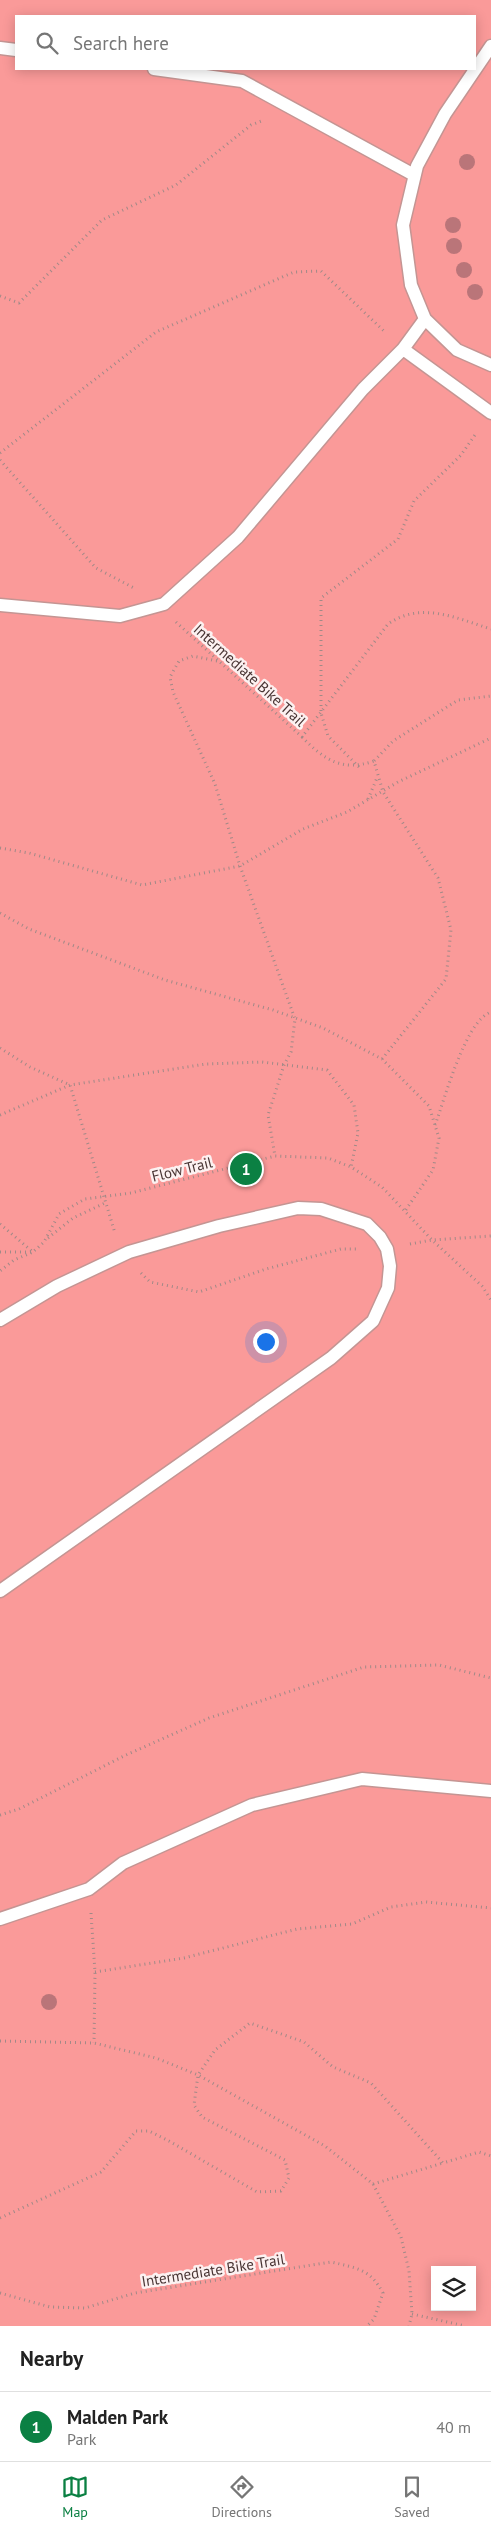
<!DOCTYPE html>
<html lang="en">
<head>
<meta charset="utf-8">
<style>
	:root { --surface:#fff; --page:#f6f6f6; --text:#222; --muted:#767676; --line:#e0e0e0; --accent:#0b8043 }
	body { margin:0; font-family:"PT Sans",sans-serif; background:var(--page); color:var(--text) }
	.controls { position:absolute; right:15px; bottom:15px; display:grid; overflow:hidden; border-radius:0px; box-shadow:0 2px 12px #0003 }
	.controls button { width:45px; height:45px; display:grid; place-items:center; padding:0; border:0; border-bottom:1px solid var(--line); background:var(--surface); color:var(--text); font:25px sans-serif }
	.you { position:absolute; left:265px; top:1341px; width:18px; height:18px; margin:-12px; border:4px solid #fff; border-radius:50%; background:#1a73e8; box-shadow:0 0 0 8px #1a73e833 }
	.badge { display:grid; place-items:center; width:32px; height:32px; border-radius:50%; background:var(--accent); color:#fff; font-size:16px; font-weight:700 }
	.pin { position:absolute; translate:-50% -50%; border:2px solid #fff; box-shadow:0 1px 5px #0006 }
	.list { margin:0; padding:0; list-style:none }
	h2 { display:flex; justify-content:space-between; align-items:center; height:65px; margin:0; padding:0 20px; font-size:21px }
	h2 small { font-size:16px; font-weight:400; color:var(--muted) }
	.list li { display:grid; grid-template-columns:32px 1fr auto; gap:15px; align-items:center; box-sizing:border-box; height:70px; padding:0 20px; border-top:1px solid var(--line) }
	.list b { display:block; font-size:19px; white-space:nowrap }
	.list p { margin:0; font-size:16px; white-space:nowrap; color:var(--muted) }
	.list em { font-size:16px; font-style:normal; color:var(--muted) }
	.icon { flex:none; width:28px; height:28px; fill:none; stroke:currentColor; stroke-width:2; stroke-linecap:round; stroke-linejoin:round }
	.map { position:relative; flex:none; width:491px; height:2326px; overflow:hidden }
	.search { position:absolute; background:var(--surface); box-shadow:0 2px 12px #0003; left:15px; right:15px; top:15px; height:55px; display:flex; align-items:center; gap:12px; box-sizing:border-box; padding:0 18px; border-radius:0px; color:var(--muted); font-size:19px }
	.sheet { height:135px; background:var(--surface) }
	nav { display:flex; justify-content:space-around; align-items:center; box-sizing:border-box; height:70px; border-top:1px solid var(--line); background:var(--surface); font-size:14px; color:var(--muted) }
	nav a { display:grid; justify-items:center; gap:2px }
	nav .on { color:var(--accent) }
	.map>svg:first-child { display:block }
	.green { fill:#fa9a99; fill-rule:evenodd }
	.lines { fill:none; stroke-linecap:round; stroke-linejoin:round }
	.lane-casing { stroke:#c49593; stroke-width:15 }
	.path { stroke:#a18987; stroke-width:3; stroke-dasharray:1 4; stroke-linecap:butt }
	.lane { stroke:#fff; stroke-width:12 }
	.tree { fill:#ba7579 }
	.labels { text-anchor:middle; dominant-baseline:central; stroke-width:5; stroke-linejoin:round; paint-order:stroke }
	.street-label { font-size:15px; fill:#493534; stroke:#fcf1f1 }
</style>
</head>
<body>
<div class="map">
<svg width="491" height="2326" viewBox="0 0 491 2326">
	<rect width="100%" height="100%" fill="#fddfdd"/>
	<!-- green -->
	<path class="green" d="M0 0H491V2326H0ZM16 16H475V69H16ZM435 2270H472V2307H435Z"/>
	<g class="lines">
		<defs>
			<path id="lane" d="M491 46 445 114 417 166 403 225 411 285 425 319 457 350 491 365
				M0 48 16 50
				M154 69 242 81 414 175
				M425 319 403 349 491 413
				M0 605 120 616 164 604 238 537 363 389 403 349
				M0 1320 57 1286 129 1252 219 1226 298 1208 321 1209 367 1224 380 1237 387 1249 390 1266 388 1288 373 1321 331 1358 0 1591
				M0 1919 89 1889 123 1863 252 1805 362 1779 491 1791"/>
		</defs>
		<!-- lane casing -->
		<use href="#lane" class="lane-casing"/>
		<!-- path -->
		<path class="path" d="M0 296 19 303 102 220 176 185 251 125 264 120
			M0 453 156 332 294 272 321 271 386 333
			M0 460 96 568 134 588
			M176 622 302 737 388 624C421 601 456 618 491 629
			M217 661 193 656 179 661 170 677 173 692 215 784 240 866 295 1019 291 1052 284 1065 268 1115 275 1156
			M302 737C324 760 343 772 374 761
			M359 767 328 736 321 713V598L398 539 414 501 461 455 477 432
			M368 799 377 778
			M0 848 29 853 142 885 240 866 303 829 347 812 398 782 491 738
			M0 913 29 929 165 980 273 1010 323 1028 382 1059 429 1106 439 1138 433 1170 405 1211
			M0 1048 30 1067 70 1085 115 1233
			M382 1059 446 979 451 930 438 878 383 792 374 761 393 741 458 700 491 696
			M0 1115 70 1085 206 1064 262 1062 327 1070 354 1105 358 1133 351 1167
			M435 1125C445 1099 465 1021 491 1012
			M0 1224 33 1252 14 1260 0 1271
			M48 1238 73 1218 105 1203
			M410 1244 432 1240 482 1286 491 1300
			M0 1252H33L44 1242 59 1214 85 1199 131 1193 275 1156 328 1158 351 1167 382 1187 432 1240 491 1236
			M141 1273 150 1282 199 1292 266 1269 341 1249H359
			M0 1815 19 1809 126 1755 209 1718 364 1667 439 1665 491 1678
			M91 1913 95 1972 94 2043
			M95 1972 184 1958 297 1929 352 1924 391 1907 426 1902 491 1908
			M0 2041 94 2043 156 2058 198 2075 325 2146 373 2184 401 2237 409 2271 412 2314 409 2326
			M373 2184 443 2163
			M0 2218 101 2172 136 2131H149L169 2141 257 2192 281 2191 289 2178 285 2160 202 2117 194 2105 198 2075 215 2050 250 2023 304 2042 333 2067 371 2083 443 2163 479 2152 491 2156
			M0 2293 50 2307 85 2308 135 2293 331 2262C357 2268 370 2269 383 2293L374 2319 367 2326
			M412 2314 465 2326"/>
		<!-- lane -->
		<use href="#lane" class="lane"/>
	</g>
	<!-- trees -->
	<g class="tree">
		<circle cx="467" cy="162" r="8"/>
		<circle cx="453" cy="225" r="8"/>
		<circle cx="454" cy="246" r="8"/>
		<circle cx="464" cy="270" r="8"/>
		<circle cx="475" cy="292" r="8"/>
		<circle cx="49" cy="2002" r="8"/>
	</g>
	<g class="labels">
		<!-- street labels -->
		<g class="street-label">
			<text transform="translate(250 675) rotate(42)">Intermediate Bike Trail</text>
			<text transform="translate(182 1169) rotate(-14)">Flow Trail</text>
			<text transform="translate(213 2270) rotate(-9)">Intermediate Bike Trail</text>
		</g>
	</g>
</svg>
<div class="controls">
<button><svg class="icon" aria-label="layers" viewBox="0 0 24 24"><path d="M12 4l9 5-9 5-9-5zM3 14l9 5 9-5"/></svg></button>
</div>
<div class="you"></div>
<div class="pin badge" style="left:246px;top:1169px">1</div>
<div class="search"><svg class="icon" aria-label="search" viewBox="0 0 24 24"><circle cx="10" cy="10" r="6"/><path d="M15 15l6 6"/></svg>Search here</div>
</div>
<section class="sheet">
<h2>Nearby<small></small></h2>
<ul class="list">
<li><span class="badge">1</span><div><b>Malden Park</b><p>Park</p></div><em>40 m</em></li>
</ul>
</section>
<nav>
<a class="on"><svg class="icon" aria-label="map" viewBox="0 0 24 24"><path d="M3 6l6-2 6 2 6-2v14l-6 2-6-2-6 2zM9 4v14M15 6v14"/></svg>Map</a>
<a><svg class="icon" aria-label="directions" viewBox="0 0 24 24"><path d="M12 3l9 9-9 9-9-9zM9 14v-3h6M13 9l2 2-2 2"/></svg>Directions</a>
<a><svg class="icon" aria-label="saved" viewBox="0 0 24 24"><path d="M7 4h10v16l-5-4-5 4z"/></svg>Saved</a>
</nav>
</body>
</html>
